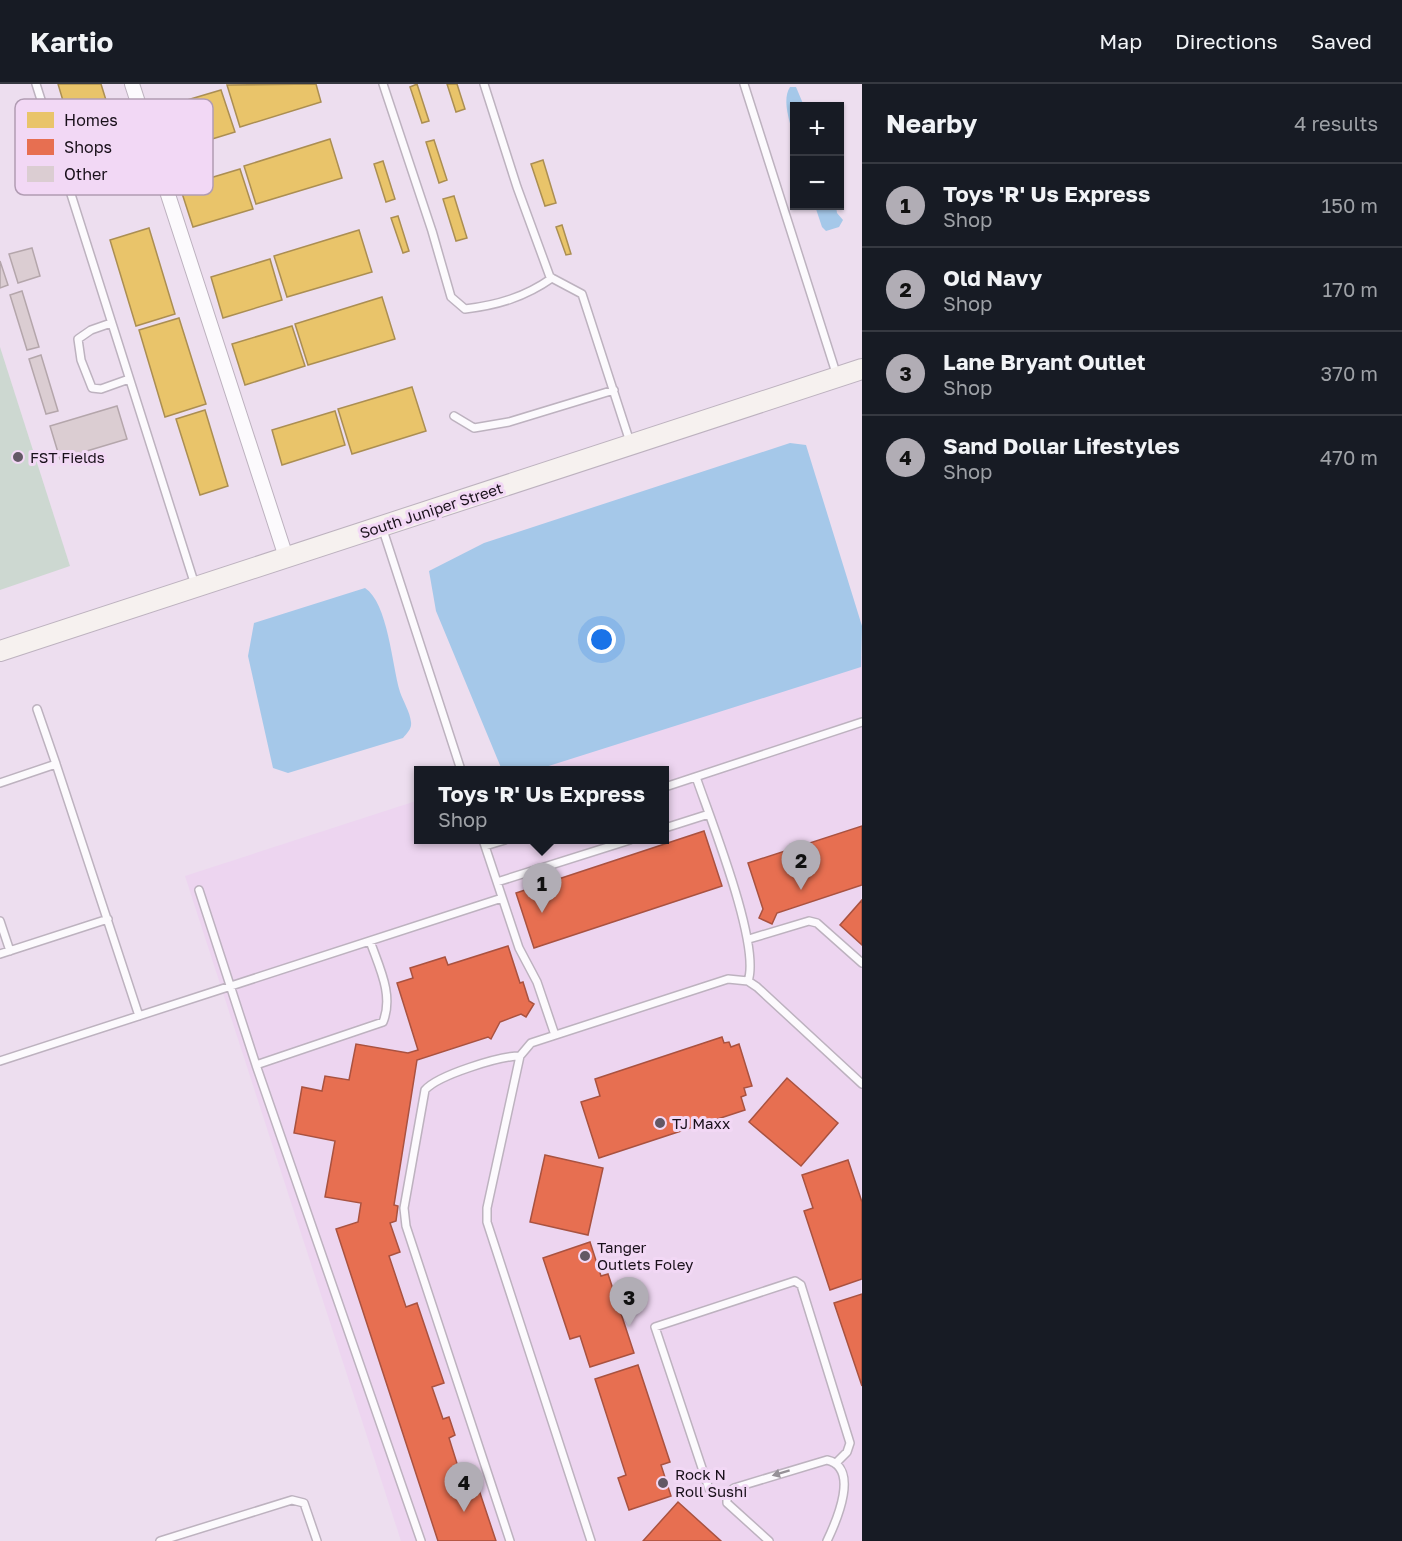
<!DOCTYPE html>
<html lang="en">
<head>
<meta charset="utf-8">
<style>
	:root { --surface:#171b24; --page:#20242c; --text:#f1f3f6; --muted:#9ea1a6; --line:#363941; --accent:#b1adb5 }
	body { margin:0; font-family:"Golos Text",sans-serif; background:var(--page); color:var(--text) }
	.controls { position:absolute; right:18px; top:18px; display:grid; overflow:hidden; border-radius:0px; box-shadow:0 2px 4px #0004 }
	.controls button { width:54px; height:54px; display:grid; place-items:center; padding:0; border:0; border-bottom:2px solid var(--line); background:var(--surface); color:var(--text); font:30px sans-serif }
	.you { position:absolute; left:602px; top:556px; width:21px; height:21px; margin:-15px; border:4px solid #fff; border-radius:50%; background:#1a73e8; box-shadow:0 0 0 9px #1a73e833 }
	.badge { display:grid; place-items:center; width:39px; height:39px; border-radius:50%; background:var(--accent); color:#111; font-size:20px; font-weight:700 }
	.pin { position:absolute; translate:-50% -50px; filter:drop-shadow(0 2px 3px #0008) }
	.pin::after { content:''; position:absolute; top:32px; width:21px; height:18px; background:inherit; clip-path:polygon(0 0,100% 0,50% 100%) }
	.popup { position:absolute; left:414px; top:682px; width:255px; height:78px; box-sizing:border-box; display:grid; place-content:center; border-radius:0px; background:var(--surface); filter:drop-shadow(0 2px 4px #0005); font-size:20px; white-space:nowrap; color:var(--muted) }
	.popup b { font-size:22px; color:var(--text) }
	.popup::after { content:''; position:absolute; left:50%; top:100%; margin-left:-12px; border:12px solid transparent; border-top-color:var(--surface) }
	.list { margin:0; padding:0; list-style:none }
	h2 { display:flex; justify-content:space-between; align-items:center; height:78px; margin:0; padding:0 24px; font-size:26px }
	h2 small { font-size:20px; font-weight:400; color:var(--muted) }
	.list li { display:grid; grid-template-columns:39px 1fr auto; gap:18px; align-items:center; box-sizing:border-box; height:84px; padding:0 24px; border-top:2px solid var(--line) }
	.list b { display:block; font-size:22px; white-space:nowrap }
	.list p { margin:0; font-size:20px; white-space:nowrap; color:var(--muted) }
	.list em { font-size:20px; font-style:normal; color:var(--muted) }
	.map { position:relative; flex:none; width:862px; height:1457px; overflow:hidden }
	header { display:flex; align-items:center; gap:36px; box-sizing:border-box; height:84px; padding:0 30px; background:var(--surface); border-bottom:2px solid var(--line) }
	header strong { font-size:28px }
	nav { display:flex; gap:33px; margin-inline-start:auto; font-size:21px }
	main { display:flex }
	aside { flex:1; background:var(--surface) }
	.map>svg:first-child { display:block }
	.built { fill:#edd5f0 }
	.green { fill:#cdd8d1 }
	.water { fill:#a5c8e9 }
	.homes { fill:#e9c46a; stroke:#ab8e52; stroke-width:1.5 }
	.shops { fill:#e76f51; stroke:#a95240; stroke-width:1.5 }
	.building { fill:#dbcdd2; stroke:#b4a6ab; stroke-width:1.5 }
	.lines { fill:none; stroke-linecap:round; stroke-linejoin:round }
	.lane-casing { stroke:#bdb2bf; stroke-width:10 }
	.street-casing { stroke:#bdb2bf; stroke-width:16 }
	.secondary-casing { stroke:#bdb2bf; stroke-width:22 }
	.lane { stroke:#fcfafd; stroke-width:7 }
	.street { stroke:#fcfafd; stroke-width:14 }
	.secondary { stroke:#f6f1ef; stroke-width:20 }
	.oneway { fill:#969197 }
	.poi-dot { fill:#635865; stroke:#f2d8f5; stroke-width:2 }
	.labels { text-anchor:middle; dominant-baseline:central; stroke-width:6; stroke-linejoin:round; paint-order:stroke }
	.poi-label { font-size:15px; fill:#19101a; stroke:#f2d8f5; text-anchor:start }
	.street-label { font-size:15px; fill:#19101a; stroke:#f2d8f5 }
	.key { fill:#f2d8f5; stroke:#b19cb3; stroke-width:1.5 }
	.key-label { font-size:16px; fill:#19101a }
</style>
</head>
<body>
<header>
<strong>Kartio</strong>
<nav><a>Map</a><a>Directions</a><a>Saved</a></nav>
</header>
<main>
<div class="map">
<svg width="862" height="1457" viewBox="0 0 862 1457">
	<rect width="100%" height="100%" fill="#eddeef"/>
	<!-- built -->
	<path class="built" d="M862 572V1457H401L185 792 419 716V756H665V686H509Z"/>
	<!-- green -->
	<path class="green" d="M0 263 70 482 0 506Z"/>
	<!-- water -->
	<path class="water" d="M790 3H796L804 22H794V55C791 40 781 17 790 3Z
		M815 122H836L837 129 843 136 839 143 826 147 822 143Z
		M790 359 806 361 862 542 861 583 536 686H502L436 527 429 487 484 459Z
		M365 504C388 519 392 581 400 608 403 617 410 628 411 638 412 645 407 649 403 654L288 689 273 684 248 572 254 539Z"/>
	<!-- homes -->
	<path class="homes" d="M58 0H101L118 55 78 67Z
		M316 0 321 18 240 43 227 1Z
		M417 0 429 37 422 39 410 3Z
		M447 0H457L465 25 456 28Z
		M221 6 235 48 173 67 160 24Z
		M330 55 342 94 256 120 244 82Z
		M434 56 447 96 439 99 426 58Z
		M543 76 556 119 545 122 531 80Z
		M383 77 395 115 386 118 374 80Z
		M240 85 253 125 193 143 180 103Z
		M132 90 136 104 127 107 122 93Z
		M454 112 467 154 456 157 443 115Z
		M398 132 409 167 403 169 391 134Z
		M562 141 571 170 566 171 556 143Z
		M149 144 175 230 136 242 110 156Z
		M359 146 372 188 287 213 274 172Z
		M270 175 282 216 223 234 211 193Z
		M382 213 395 255 308 281 295 240Z
		M179 234 206 320 165 333 139 246Z
		M292 242 305 282 245 301 232 260Z
		M412 303 426 347 352 370 338 325Z
		M205 326 228 402 200 411 176 335Z
		M335 327 345 361 282 381 272 346Z"/>
	<!-- shops -->
	<path class="shops" d="M862 742V801L777 829 772 840 759 834 763 825 748 779Z
		M704 747 722 802 534 864 516 809Z
		M862 816V861L840 841Z
		M508 862 520 899 523 898 529 917 534 920 526 933 521 930 500 938 491 955 488 953 417 976 394 1121 398 1122 396 1137 390 1139 400 1168 389 1172 406 1223 417 1219 444 1299 432 1303 443 1335 449 1333 455 1351 449 1354 459 1386 471 1382 496 1457H438L336 1145 358 1138 361 1119 325 1113 335 1057 294 1049 302 1003 322 1007 325 992 349 996 356 960 408 969 418 966 397 899 413 894 410 884 445 873 448 881Z
		M722 953 724 959 729 958 731 963 739 960 752 1002 744 1004 746 1011 741 1013 745 1026 599 1074 581 1018 600 1012 595 995Z
		M787 994 838 1039 801 1082 749 1038Z
		M545 1071 603 1084 588 1151 530 1138Z
		M848 1076 862 1118V1195L830 1206 804 1127 813 1124 802 1091Z
		M590 1158 601 1192 608 1190 634 1269 590 1283 580 1252 570 1255 543 1174Z
		M862 1210V1302L834 1219Z
		M638 1281 670 1378 661 1381 671 1412 629 1426 618 1394 626 1391 595 1295Z
		M678 1418 721 1457H643Z"/>
	<!-- building -->
	<path class="building" d="M32 164 40 192 18 199 9 170Z
		M0 177 8 201 0 204Z
		M22 207 39 263 27 266 10 211Z
		M41 271 58 327 46 330 29 275Z
		M117 322 127 355 60 375 50 342Z"/>
	<g class="lines">
		<defs>
			<path id="lane" d="M36 0 195 501
				M383 0 432 147 451 213 465 225C498 221 525 213 552 194
				M484 0 517 103 550 193 582 210 630 358
				M744 0 837 292
				M111 239 91 246 78 255 81 276 92 304 101 305 129 295
				M454 332 474 344 509 338 614 306
				M382 443 461 686
				M37 625 56 680
				M696 693C710 734 761 861 748 897
				M0 699 56 680 139 932
				M665 703 862 638
				M665 744 709 730
				M483 756 519 864 537 898 555 951
				M485 762 505 756
				M497 798 630 756
				M199 806 256 981
				M0 837 10 867
				M749 855 809 837 817 839 862 879
				M370 857C379 883 394 911 383 938L256 981 421 1457
				M0 870 108 835
				M0 977 502 814
				M727 1410 709 1405 655 1243 795 1197 801 1201 850 1359 847 1368 837 1378
				M160 1457 292 1416 304 1419 317 1457
				M510 1457 406 1142 404 1124 425 1006C438 991 500 972 520 972
				M591 1457 487 1138V1124L520 972 531 959 728 895 748 897 757 903 862 1000
				M769 1457 727 1419V1410L734 1404 827 1376C860 1383 837 1436 827 1457"/>
			<path id="street" d="M132 0 286 473"/>
			<path id="secondary" d="M0 567 862 285"/>
		</defs>
		<!-- lane casing -->
		<use href="#lane" class="lane-casing"/>
		<!-- street casing -->
		<use href="#street" class="street-casing"/>
		<!-- secondary casing -->
		<use href="#secondary" class="secondary-casing"/>
		<!-- lane -->
		<use href="#lane" class="lane"/>
		<!-- street -->
		<use href="#street" class="street"/>
		<!-- secondary -->
		<use href="#secondary" class="secondary"/>
	</g>
	<!-- one-way arrows -->
	<defs><path id="oneway-solid" d="M-6-.8H1V-3.2L6.5 0L1 3.2V.8H-6Z" transform="scale(1.5)"/></defs>
	<use class="oneway" href="#oneway-solid" transform="translate(781 1389) rotate(163)"/>
	<!-- markers -->
	<g class="poi-dot">
		<circle cx="18" cy="373" r="6"/>
		<circle cx="660" cy="1039" r="6"/>
		<circle cx="585" cy="1172" r="6"/>
		<circle cx="663" cy="1399" r="6"/>
	</g>
	<g class="labels">
		<!-- poi labels -->
		<g class="poi-label">
			<text x="30" y="373">FST Fields</text>
			<text x="672" y="1039">TJ Maxx</text>
			<text x="597" y="1163">Tanger<tspan x="597" dy="17">Outlets Foley</tspan></text>
			<text x="675" y="1390">Rock N<tspan x="675" dy="17">Roll Sushi</tspan></text>
		</g>
		<!-- street labels -->
		<g class="street-label">
			<text transform="translate(431 426) rotate(-18)">South Juniper Street</text>
		</g>
	</g>
	<!-- legend -->
	<rect x="15" y="15" width="198" height="96" rx="9" class="key"/>
	<rect x="27" y="28" width="27" height="16" fill="#e9c46a"/>
	<rect x="27" y="55" width="27" height="16" fill="#e76f51"/>
	<rect x="27" y="82" width="27" height="16" fill="#dbcdd2"/>
	<g class="key-label">
		<text x="64" y="42">Homes</text>
		<text x="64" y="69">Shops</text>
		<text x="64" y="96">Other</text>
	</g>
</svg>
<div class="controls">
<button>+</button>
<button>−</button>
</div>
<div class="you"></div>
<div class="pin badge" style="left:542px;top:829px">1</div>
<div class="popup"><b>Toys 'R' Us Express</b>Shop</div>
<div class="pin badge" style="left:801px;top:806px">2</div>
<div class="pin badge" style="left:629px;top:1243px">3</div>
<div class="pin badge" style="left:464px;top:1428px">4</div>
</div>
<aside>
<h2>Nearby<small>4 results</small></h2>
<ul class="list">
<li><span class="badge">1</span><div><b>Toys 'R' Us Express</b><p>Shop</p></div><em>150 m</em></li>
<li><span class="badge">2</span><div><b>Old Navy</b><p>Shop</p></div><em>170 m</em></li>
<li><span class="badge">3</span><div><b>Lane Bryant Outlet</b><p>Shop</p></div><em>370 m</em></li>
<li><span class="badge">4</span><div><b>Sand Dollar Lifestyles</b><p>Shop</p></div><em>470 m</em></li>
</ul>
</aside>
</main>
</body>
</html>
